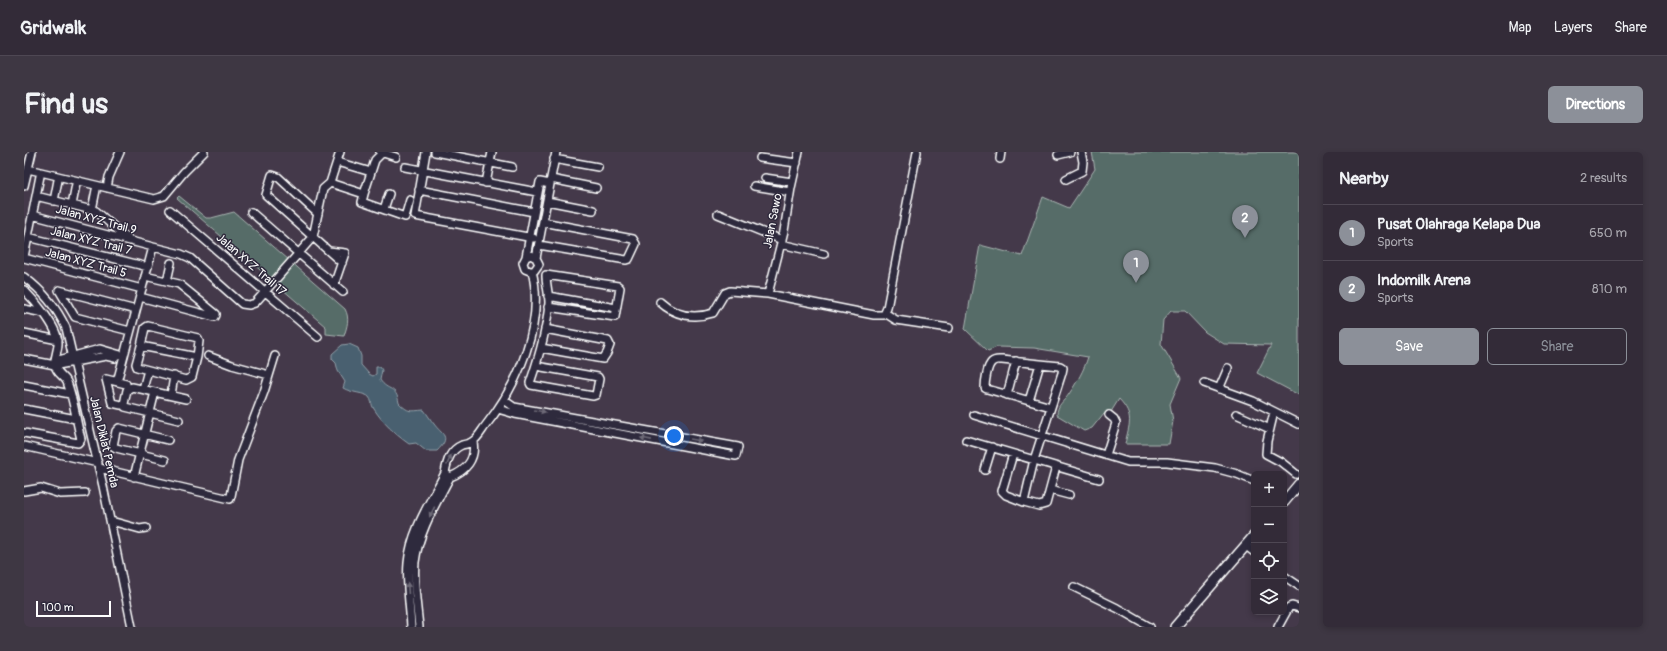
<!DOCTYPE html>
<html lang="en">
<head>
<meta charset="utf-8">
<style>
	:root { --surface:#332b38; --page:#3e3743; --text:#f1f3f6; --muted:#a9a7ae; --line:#4e4753; --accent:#8c9099 }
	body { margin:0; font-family:Pangolin,sans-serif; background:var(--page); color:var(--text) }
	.controls { position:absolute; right:12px; bottom:12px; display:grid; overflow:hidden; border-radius:6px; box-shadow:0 2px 6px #0003 }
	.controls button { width:36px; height:36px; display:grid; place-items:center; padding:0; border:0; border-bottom:1px solid var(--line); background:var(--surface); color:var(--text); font:20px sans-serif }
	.scale { position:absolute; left:12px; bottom:10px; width:75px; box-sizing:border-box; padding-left:4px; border:2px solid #fff; border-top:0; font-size:11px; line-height:14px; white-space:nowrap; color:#fff; -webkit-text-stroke:3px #2f2a3d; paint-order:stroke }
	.you { position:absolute; left:650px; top:284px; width:14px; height:14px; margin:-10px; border:3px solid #fff; border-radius:50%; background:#1a73e8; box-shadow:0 0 0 6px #1a73e833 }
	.badge { display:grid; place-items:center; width:26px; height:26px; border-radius:50%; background:var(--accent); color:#fff; font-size:13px; font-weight:700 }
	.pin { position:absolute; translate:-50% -33px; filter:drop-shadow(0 1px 2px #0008) }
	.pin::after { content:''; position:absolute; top:21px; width:14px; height:12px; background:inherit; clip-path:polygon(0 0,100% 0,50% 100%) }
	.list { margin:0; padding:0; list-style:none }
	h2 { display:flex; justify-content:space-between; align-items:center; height:52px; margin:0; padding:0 16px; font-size:17px }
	h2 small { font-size:13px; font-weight:400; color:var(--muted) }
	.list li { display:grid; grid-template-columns:26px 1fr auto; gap:12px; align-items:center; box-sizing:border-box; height:56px; padding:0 16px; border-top:1px solid var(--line) }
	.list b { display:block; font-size:15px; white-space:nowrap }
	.list p { margin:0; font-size:13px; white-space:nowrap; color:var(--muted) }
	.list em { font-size:13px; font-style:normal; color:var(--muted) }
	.actions { display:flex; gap:8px; padding:12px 16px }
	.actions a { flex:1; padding:9px 0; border:1px solid var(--accent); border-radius:6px; text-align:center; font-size:14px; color:var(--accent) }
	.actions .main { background:var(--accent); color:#fff }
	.icon { flex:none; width:22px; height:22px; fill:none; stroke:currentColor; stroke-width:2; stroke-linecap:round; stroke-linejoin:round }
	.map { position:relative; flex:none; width:1275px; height:475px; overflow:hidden; border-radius:6px }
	header { display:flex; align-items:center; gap:24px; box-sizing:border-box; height:56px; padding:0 20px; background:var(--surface); border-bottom:1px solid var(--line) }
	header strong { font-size:19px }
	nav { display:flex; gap:22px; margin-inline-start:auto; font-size:14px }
	.intro { display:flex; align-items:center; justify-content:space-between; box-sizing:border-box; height:96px; padding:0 24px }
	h1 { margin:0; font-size:28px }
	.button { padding:10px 18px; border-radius:6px; background:var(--accent); color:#fff; font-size:14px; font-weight:700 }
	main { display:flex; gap:24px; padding:0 24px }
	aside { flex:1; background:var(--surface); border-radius:6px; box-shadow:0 2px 6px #0003 }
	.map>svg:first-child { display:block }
	.green { fill:#566c67; stroke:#aab6b3 }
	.water { fill:#486170; stroke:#91a0a9 }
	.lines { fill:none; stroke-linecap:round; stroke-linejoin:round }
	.minor-casing { stroke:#fff; stroke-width:10 }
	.major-casing { stroke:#fff; stroke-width:12 }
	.minor { stroke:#2f2a3d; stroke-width:7 }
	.major { stroke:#2f2a3d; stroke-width:9 }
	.oneway { fill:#6d6a77 }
	.labels { text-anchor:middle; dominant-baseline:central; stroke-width:3; stroke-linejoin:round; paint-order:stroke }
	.street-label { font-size:12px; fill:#fff; stroke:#2f2a3d }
</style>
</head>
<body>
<header>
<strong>Gridwalk</strong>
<nav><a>Map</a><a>Layers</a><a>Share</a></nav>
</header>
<div class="intro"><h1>Find us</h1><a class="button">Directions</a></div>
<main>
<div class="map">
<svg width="1275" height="475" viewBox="0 0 1275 475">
	<rect width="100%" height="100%" fill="#44394a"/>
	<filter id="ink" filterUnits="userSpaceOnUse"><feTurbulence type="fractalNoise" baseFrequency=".025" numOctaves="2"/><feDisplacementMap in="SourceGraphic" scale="8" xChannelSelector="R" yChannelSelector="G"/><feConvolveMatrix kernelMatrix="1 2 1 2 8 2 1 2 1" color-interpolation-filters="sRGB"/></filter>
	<g filter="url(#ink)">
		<!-- green -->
		<path class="green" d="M1068 0H1275V243L1233 221 1247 193 1200 192 1181 180 1161 159H1147L1139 168 1137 192 1157 226 1146 252 1149 269 1145 292H1101C1105 272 1111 264 1095 247L1085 263 1080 261 1068 276 1060 279 1033 263C1033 252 1040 250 1045 242 1053 230 1060 218 1064 205L1010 196 973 195 964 199 941 177 956 93 998 104 1019 45 1045 56 1071 17Z
			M155 44 182 66H187L210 60 321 157C326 167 323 174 320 184L302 182V175L153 46Z"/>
		<!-- water -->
		<path class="water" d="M325 192 334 196 337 204V213L345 222 349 224 352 222V215H356L358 218 356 228C364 240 372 233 375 251 385 261 386 259 400 258 404 263 406 267 410 272 418 283 428 284 413 299H402L392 291 385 292C371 282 359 271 350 257 347 253 348 248 345 245 342 241 327 241 319 236L321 230 314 219 312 211 308 207V202L318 193Z"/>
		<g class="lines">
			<defs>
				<path id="minor" d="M356 0 372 5
					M402 0 391 64 509 86
					M411 0 488 15
					M1034 3 1046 0
					M736 6 773 11
					M530 7 574 15
					M976 7 977 0
					M313 10 347 20
					M381 15 513 40
					M4 17 130 47 140 44 160 20 180 0
					M741 26 768 30
					M527 27 572 36
					M1042 27 1058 19 1059 10 1057 0
					M306 31 316 0
					M462 31 468 0
					M526 31 532 0
					M0 34 8 0
					M730 34 766 40
					M83 36 85 25 96 0
					M395 38 510 60
					M340 42 338 50 381 65 386 48
					M12 44 72 59 104 87
					M30 49 34 28
					M523 49 569 58
					M48 53 52 32
					M360 57 365 42
					M68 58 72 38
					M146 58 294 185
					M227 60 319 140
					M294 62 254 25 248 23 242 43 318 111
					M694 62 758 88
					M8 63 129 95
					M4 85 124 115
					M757 92 800 102
					M515 93 602 108 605 107 612 92 609 87 519 70
					M305 99 321 101 310 133
					M0 105 16 24
					M502 105 516 30 526 32 512 106 515 112 510 119H506L501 117 499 111 502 105 507 103 512 106
					M0 106 118 137
					M121 124 155 132 192 162
					M0 125C19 139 32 154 42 176L79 334 108 475
					M143 129 147 111
					M0 138C10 148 35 176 34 192 34 199 30 205 31 213 33 223 40 223 43 230 50 248 52 269 57 287L54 291 0 281
					M35 138 51 165 106 179
					M35 138 112 158
					M744 142 760 79 767 36 775 0
					M524 144 592 156
					M116 145 191 165 192 163
					M636 150C651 164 670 167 689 161L701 141 706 139 744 142 850 163H860L863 156 893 0
					M0 157 20 161
					M861 161 872 168 925 176
					M0 181 34 188
					M117 194 173 205 168 225 162 228 113 215 112 212Z
					M117 194 121 176 124 174 174 186 175 189 173 205
					M517 196 579 207 583 201 586 193 584 189 521 177
					M184 204 208 213 245 223
					M0 207 31 213
					M31 209 76 197 100 204
					M34 213 82 204 91 206
					M512 214 574 225 575 227 572 243 569 244 507 233 506 231C515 205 523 178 525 151 525 142 522 132 522 123L594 134 596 136 591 165 524 155
					M93 230 129 95 157 102 166 106 218 152 225 153 231 151 289 85 299 37 306 31 340 42 351 8 359 0
					M1180 231 1229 249 1275 272
					M0 233 46 242
					M119 237 124 218
					M1195 237 1204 216
					M147 243 150 224
					M983 243 992 209
					M1005 249 1016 212
					M97 253 88 251 82 227 102 232
					M1027 255 963 237 961 236C961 230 963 214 968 210 971 207 975 208 978 208L1036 214 1039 216 1038 221 1010 308 1000 350 1015 354 1022 352 1032 315
					M0 257 52 267
					M474 257 491 262 712 304 714 295 490 255 480 248
					M1250 260 1243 289 1242 302 1257 310 1272 322
					M1212 262 1246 277
					M950 263 1104 310H1143L1191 316 1213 322 1230 329
					M155 268 101 255 100 252 103 238 108 235 162 247
					M942 288 1075 327
					M449 290C452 307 442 319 426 325L421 321C423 309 426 298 438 293 441 292 446 292 449 289 454 286 458 278 462 273 494 233 521 171 508 119
					M0 294 74 311
					M989 302 978 339 982 343 1000 350
					M1082 303 1092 271 1090 267 1085 263
					M141 308 92 296 89 294 92 279 95 276 144 288
					M75 316 206 347 207 344 214 308 240 240 251 204
					M961 318 968 295
					M110 325 131 240
					M1026 338 1045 343
					M0 339 17 336 36 342 61 341
					M87 369 116 377 122 376
					M1222 394 1230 400
					M1260 424 1275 434
					M1050 435 1093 456 1126 475
					M387 475C386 454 382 432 384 411 387 378 407 349 421 321
					M395 475C393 454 389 431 391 410 395 379 412 352 426 325
					M1254 475 1265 455 1268 454 1275 456"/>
				<path id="major" d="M1260 350 1275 332
					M1151 475 1230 384"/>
			</defs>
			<!-- minor casing -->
			<use href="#minor" class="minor-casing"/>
			<!-- major casing -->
			<use href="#major" class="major-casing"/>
			<!-- minor -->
			<use href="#minor" class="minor"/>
			<!-- major -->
			<use href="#major" class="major"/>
		</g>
		<!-- one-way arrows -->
		<defs><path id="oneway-solid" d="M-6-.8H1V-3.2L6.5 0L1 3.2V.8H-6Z"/></defs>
		<g class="oneway">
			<use href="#oneway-solid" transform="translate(516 259) rotate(10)"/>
			<use href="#oneway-solid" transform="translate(622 287) rotate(-169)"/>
			<use href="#oneway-solid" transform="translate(672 288) rotate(10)"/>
			<use href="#oneway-solid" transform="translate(425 308) rotate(-67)"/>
			<use href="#oneway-solid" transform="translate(408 360) rotate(117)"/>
			<use href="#oneway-solid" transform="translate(384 436) rotate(-94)"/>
		</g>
	</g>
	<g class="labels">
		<!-- street labels -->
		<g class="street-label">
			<text transform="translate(72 68) rotate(15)">Jalan XYZ Trail 9</text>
			<text transform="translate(749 69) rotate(-79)">Jalan Sawo</text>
			<text transform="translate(67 89) rotate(14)">Jalan XYZ Trail 7</text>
			<text transform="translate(62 111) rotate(15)">Jalan XYZ Trail 5</text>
			<text transform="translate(227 113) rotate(41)">Jalan XYZ Trail 17</text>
			<text transform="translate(80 290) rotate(77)">Jalan Diklat Pemda</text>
		</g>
	</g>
</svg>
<div class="controls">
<button>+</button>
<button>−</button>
<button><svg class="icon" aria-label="locate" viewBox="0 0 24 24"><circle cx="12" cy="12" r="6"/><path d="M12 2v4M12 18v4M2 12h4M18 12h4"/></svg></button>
<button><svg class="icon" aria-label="layers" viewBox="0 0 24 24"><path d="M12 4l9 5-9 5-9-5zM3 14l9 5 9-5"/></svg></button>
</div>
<div class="scale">100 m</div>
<div class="you"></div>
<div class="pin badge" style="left:1112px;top:131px">1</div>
<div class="pin badge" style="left:1221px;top:86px">2</div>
</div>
<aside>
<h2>Nearby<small>2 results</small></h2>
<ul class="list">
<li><span class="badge">1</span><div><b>Pusat Olahraga Kelapa Dua</b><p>Sports</p></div><em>650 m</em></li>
<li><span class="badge">2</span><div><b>Indomilk Arena</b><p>Sports</p></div><em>810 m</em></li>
</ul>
<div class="actions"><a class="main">Save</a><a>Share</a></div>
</aside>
</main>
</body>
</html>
